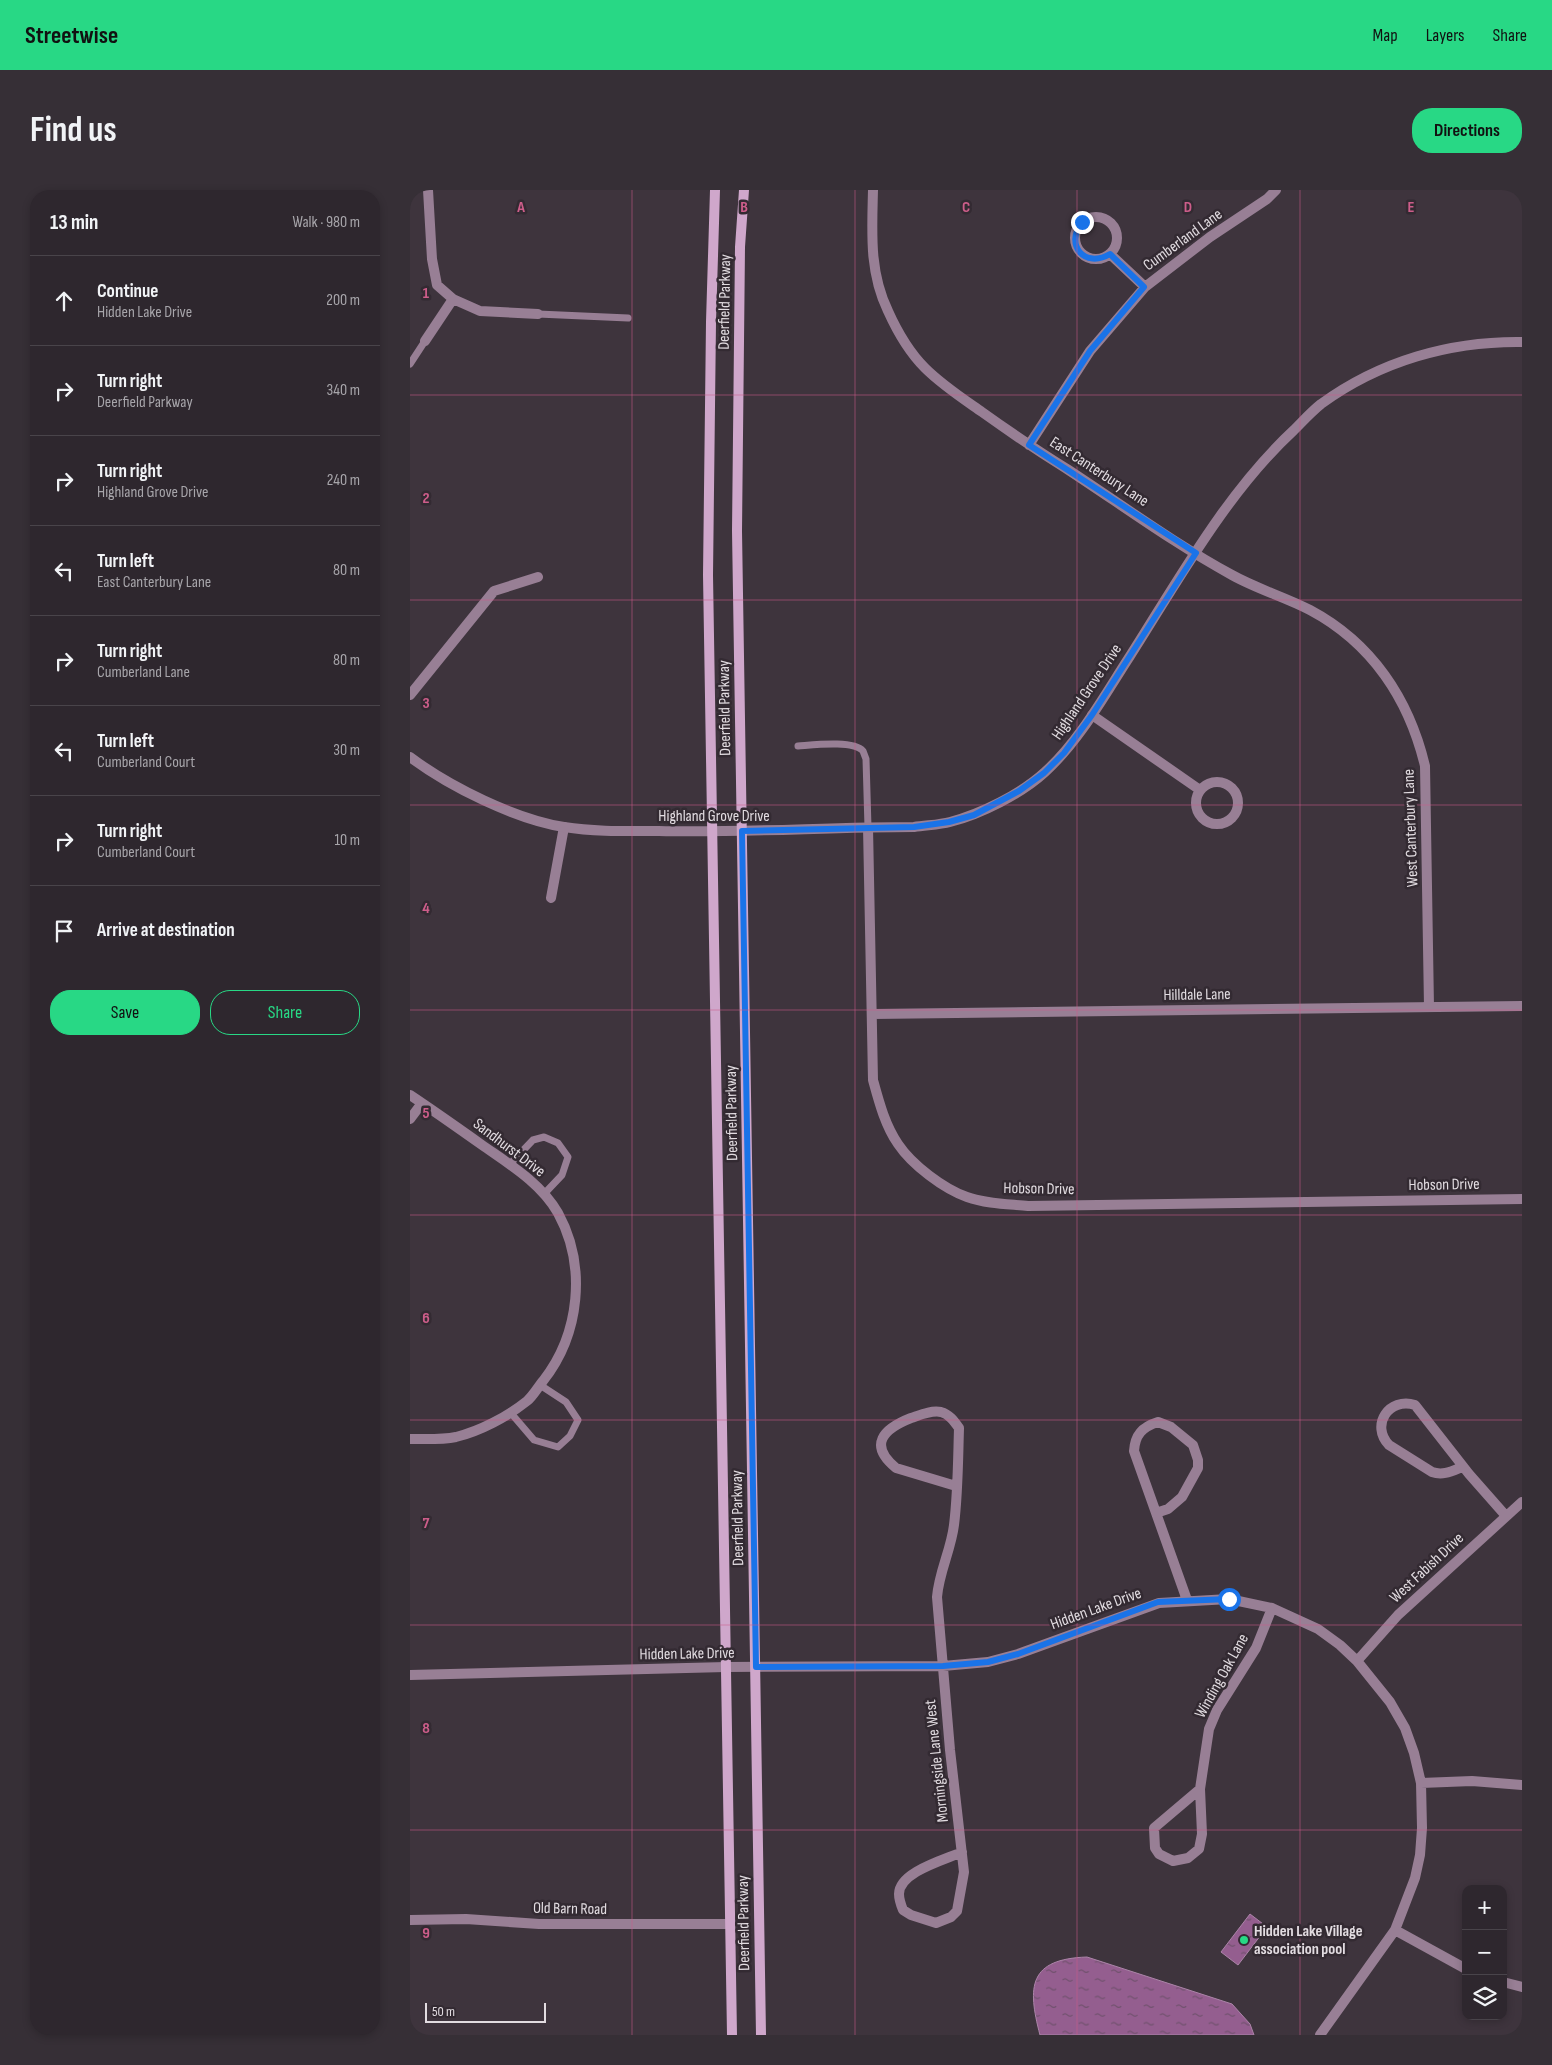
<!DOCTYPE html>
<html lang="en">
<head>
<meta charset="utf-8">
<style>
	:root { --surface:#2e272e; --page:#362f36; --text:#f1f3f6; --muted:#a7a5aa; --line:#49444a; --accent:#28d885 }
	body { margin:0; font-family:"Sofia Sans Condensed",sans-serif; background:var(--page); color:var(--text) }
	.controls { position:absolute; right:15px; bottom:15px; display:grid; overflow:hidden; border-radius:10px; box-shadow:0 2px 8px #0003 }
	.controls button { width:45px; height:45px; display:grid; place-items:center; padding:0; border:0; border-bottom:1px solid var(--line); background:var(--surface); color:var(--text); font:25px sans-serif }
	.scale { position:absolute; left:15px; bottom:12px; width:121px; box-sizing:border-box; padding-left:5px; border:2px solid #e2dce1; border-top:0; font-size:14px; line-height:18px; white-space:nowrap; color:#e2dce1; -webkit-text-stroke:4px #332a32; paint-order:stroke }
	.stop { position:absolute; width:15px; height:15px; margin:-11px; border:4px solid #1a73e8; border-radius:50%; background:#fff }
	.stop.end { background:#1a73e8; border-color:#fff; box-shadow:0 1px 5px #0008 }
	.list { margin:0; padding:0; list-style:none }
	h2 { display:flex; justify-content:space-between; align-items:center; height:65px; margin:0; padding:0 20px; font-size:21px }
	h2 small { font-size:16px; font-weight:400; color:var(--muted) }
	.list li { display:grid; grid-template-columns:32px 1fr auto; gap:15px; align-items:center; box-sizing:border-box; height:90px; padding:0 20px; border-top:1px solid var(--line) }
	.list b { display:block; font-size:19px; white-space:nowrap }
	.list p { margin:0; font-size:16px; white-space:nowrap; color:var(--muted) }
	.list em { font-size:16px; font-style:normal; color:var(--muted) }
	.actions { display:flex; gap:10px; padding:15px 20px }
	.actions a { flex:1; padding:11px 0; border:1px solid var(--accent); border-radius:20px; text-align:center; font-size:18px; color:var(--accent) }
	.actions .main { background:var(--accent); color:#111 }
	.icon { flex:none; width:28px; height:28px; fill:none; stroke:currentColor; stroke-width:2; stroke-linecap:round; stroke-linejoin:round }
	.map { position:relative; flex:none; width:1112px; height:1845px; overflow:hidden; border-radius:20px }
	header { display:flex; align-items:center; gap:30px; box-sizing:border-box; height:70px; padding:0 25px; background:var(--accent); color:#111 }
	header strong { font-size:24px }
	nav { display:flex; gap:28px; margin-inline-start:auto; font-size:18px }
	.intro { display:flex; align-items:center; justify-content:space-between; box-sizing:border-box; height:120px; padding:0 30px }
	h1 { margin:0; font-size:35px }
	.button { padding:12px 22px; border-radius:20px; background:var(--accent); color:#111; font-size:18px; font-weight:700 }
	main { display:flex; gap:30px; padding:0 30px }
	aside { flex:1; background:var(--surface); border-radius:20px; box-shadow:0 2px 8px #0003 }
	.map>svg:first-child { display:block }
	.water { fill:url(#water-ripples); stroke:#ab84a8 }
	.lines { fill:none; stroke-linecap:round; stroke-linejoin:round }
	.service { stroke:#987f95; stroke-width:7 }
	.minor { stroke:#987f95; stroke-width:10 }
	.tertiary { stroke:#987f95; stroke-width:10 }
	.secondary { stroke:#cfa7cb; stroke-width:10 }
	.route { stroke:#1a73e8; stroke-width:6 }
	.grid { fill:none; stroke:#cd5d8a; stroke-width:1; stroke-opacity:0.55 }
	.poi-dot { fill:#28d885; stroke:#332a32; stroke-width:2 }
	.labels { text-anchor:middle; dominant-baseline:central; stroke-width:5; stroke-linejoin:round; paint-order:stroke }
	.street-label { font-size:16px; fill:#e2dce1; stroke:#332a32 }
	.poi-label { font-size:16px; font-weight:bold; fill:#e2dce1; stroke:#332a32; text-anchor:start }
	.grid-label { font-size:16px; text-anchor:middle; font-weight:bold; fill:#cd5d8a; stroke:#332a32; stroke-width:5; stroke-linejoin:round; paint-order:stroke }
</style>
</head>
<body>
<header>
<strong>Streetwise</strong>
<nav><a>Map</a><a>Layers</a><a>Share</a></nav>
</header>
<div class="intro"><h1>Find us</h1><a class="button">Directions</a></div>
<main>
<aside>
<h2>13 min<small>Walk · 980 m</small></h2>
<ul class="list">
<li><svg class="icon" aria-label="ahead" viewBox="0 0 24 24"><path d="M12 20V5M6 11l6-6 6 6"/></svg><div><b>Continue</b><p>Hidden Lake Drive</p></div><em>200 m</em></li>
<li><svg class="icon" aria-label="right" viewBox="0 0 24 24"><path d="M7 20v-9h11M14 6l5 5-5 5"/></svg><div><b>Turn right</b><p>Deerfield Parkway</p></div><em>340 m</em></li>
<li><svg class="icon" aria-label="right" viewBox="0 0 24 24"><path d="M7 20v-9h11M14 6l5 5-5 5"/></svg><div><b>Turn right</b><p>Highland Grove Drive</p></div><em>240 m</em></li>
<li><svg class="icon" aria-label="left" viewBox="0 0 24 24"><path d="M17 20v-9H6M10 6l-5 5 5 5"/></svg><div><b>Turn left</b><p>East Canterbury Lane</p></div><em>80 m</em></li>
<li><svg class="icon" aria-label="right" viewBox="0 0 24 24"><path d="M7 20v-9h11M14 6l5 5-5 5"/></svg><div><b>Turn right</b><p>Cumberland Lane</p></div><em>80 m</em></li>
<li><svg class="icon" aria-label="left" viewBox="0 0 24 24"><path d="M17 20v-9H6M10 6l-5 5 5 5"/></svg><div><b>Turn left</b><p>Cumberland Court</p></div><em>30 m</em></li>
<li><svg class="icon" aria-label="right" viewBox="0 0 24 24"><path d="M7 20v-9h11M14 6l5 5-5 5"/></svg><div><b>Turn right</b><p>Cumberland Court</p></div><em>10 m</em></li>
<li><svg class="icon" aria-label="arrive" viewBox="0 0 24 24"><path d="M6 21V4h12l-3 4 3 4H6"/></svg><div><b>Arrive at destination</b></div></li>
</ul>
<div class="actions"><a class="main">Save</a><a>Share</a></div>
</aside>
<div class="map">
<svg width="1112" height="1845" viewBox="0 0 1112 1845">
	<defs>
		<pattern id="water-ripples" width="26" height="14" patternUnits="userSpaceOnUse" patternTransform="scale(1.25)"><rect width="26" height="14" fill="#945e8f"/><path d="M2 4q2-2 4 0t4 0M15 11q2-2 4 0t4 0" fill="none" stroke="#70516d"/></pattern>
	</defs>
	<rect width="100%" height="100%" fill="#3e343d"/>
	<!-- water -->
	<path class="water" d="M840 1724 857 1737 828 1775 811 1762Z
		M677 1767 822 1814 840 1834 844 1845H630C617 1796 619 1769 677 1767Z"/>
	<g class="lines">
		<!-- service -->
		<path class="service" d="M128 124 218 128
			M0 174 15 151
			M388 556C403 555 443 550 453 561L456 569 458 637
			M99 975 123 950 134 947 148 953 158 967 152 985 134 1004
			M100 1222 124 1250 148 1257 160 1246 168 1230 156 1212 130 1195"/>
		<!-- minor -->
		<path class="minor" d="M18 0 22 69 27 95 43 109 70 121 128 124
			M463 0C462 42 459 82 478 121 487 141 500 163 515 178 532 195 552 208 572 222 600 242 628 261 657 279 712 315 765 354 822 385 847 399 875 407 900 420 962 453 999 509 1015 576L1019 817
			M665 48a21 21 0 1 1 42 0a21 21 0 1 1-42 0Z
			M700 64 735 97
			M15 151 43 109
			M619 255 680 161 735 97 800 47 857 9 866 0
			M0 505 84 401 128 387
			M682 525 790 600
			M786 613a21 21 0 1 1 42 0a21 21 0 1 1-42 0Z
			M458 637 463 890C469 912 475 935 488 954 502 975 534 999 557 1007 577 1014 598 1014 618 1016L1112 1009
			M141 708 154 637
			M463 824 1112 816
			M0 905C24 921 48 938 72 955 99 974 131 993 148 1023 177 1076 170 1144 133 1191 128 1197 123 1206 117 1211 97 1227 70 1241 46 1247 31 1250 15 1249 0 1249
			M0 929 12 913
			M1052 1277C1042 1281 1033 1286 1022 1282L979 1255C960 1235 979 1207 1005 1215L1059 1284 1096 1326
			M546 1296 486 1278C458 1255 473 1239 501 1228 510 1225 521 1220 531 1222 539 1224 544 1231 549 1238 548 1270 548 1303 544 1335 541 1360 529 1382 527 1407L540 1560 554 1682 547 1721 541 1727 526 1733 501 1725 493 1720C491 1715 489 1709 489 1704 489 1682 534 1670 552 1662
			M746 1323 758 1319 772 1307 788 1278V1270L783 1255 761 1237 748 1232C732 1237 725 1245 724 1261L777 1410
			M947 1471 988 1425 1112 1312
			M0 1485 316 1477 533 1476 578 1472 608 1464 749 1413 819 1409 862 1418 908 1439 930 1455 947 1471 980 1512 995 1538 1004 1563 1011 1593 1012 1638 1010 1665 1005 1688 985 1740 910 1845
			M1011 1593 1062 1591 1112 1595
			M790 1599 744 1638 745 1658 749 1664 763 1671 778 1668 789 1659 792 1644 790 1599 799 1539 807 1520 846 1458 862 1418
			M0 1730 56 1729 129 1734H320
			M985 1740 1056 1779
			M1093 1792 1112 1797"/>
		<!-- tertiary -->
		<path class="tertiary" d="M0 567C40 597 105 629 154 637 186 642 218 641 249 641 334 643 419 637 504 637 516 635 529 635 540 632 571 624 611 604 635 582 670 550 694 506 720 466 769 389 817 302 884 240 893 231 901 222 911 214 970 171 1040 151 1112 152"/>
		<!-- secondary -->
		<path class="secondary" d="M305 0 301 132 298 385 322 1845
			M334 0 330 57 327 341 351 1845"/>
	</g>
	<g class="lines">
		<!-- route -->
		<path class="route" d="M672 32C654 55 675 79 700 64L734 97 680 161 619 255 786 363 682 525 654 563 634 583 609 601 564 625 539 632 504 637 332 641 346 1477 533 1476 578 1472 608 1464 748 1412 819 1409"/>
	</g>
	<!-- grid -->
	<path class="grid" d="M222 0V1845M445 0V1845M667 0V1845M890 0V1845M0 205H1112M0 410H1112M0 615H1112M0 820H1112M0 1025H1112M0 1230H1112M0 1435H1112M0 1640H1112"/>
	<!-- markers -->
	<circle class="poi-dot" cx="834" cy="1750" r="5"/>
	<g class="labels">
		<!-- street labels -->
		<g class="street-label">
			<text transform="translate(773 50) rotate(-36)">Cumberland Lane</text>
			<text transform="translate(315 112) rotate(-89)">Deerfield Parkway</text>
			<text transform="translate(689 282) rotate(33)">East Canterbury Lane</text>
			<text transform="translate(677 502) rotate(-56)">Highland Grove Drive</text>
			<text transform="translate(315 518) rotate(-91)">Deerfield Parkway</text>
			<text x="304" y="626">Highland Grove Drive</text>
			<text transform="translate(1001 638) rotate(-92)">West Canterbury Lane</text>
			<text transform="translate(787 805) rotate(-1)">Hilldale Lane</text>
			<text transform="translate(322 923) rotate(-91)">Deerfield Parkway</text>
			<text transform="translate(99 958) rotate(37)">Sandhurst Drive</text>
			<text transform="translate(1034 995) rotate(-1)">Hobson Drive</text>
			<text transform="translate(629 999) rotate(1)">Hobson Drive</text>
			<text transform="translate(328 1328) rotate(-91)">Deerfield Parkway</text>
			<text transform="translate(1017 1378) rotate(-43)">West Fabish Drive</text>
			<text transform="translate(686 1419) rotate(-20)">Hidden Lake Drive</text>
			<text transform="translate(277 1464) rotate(-1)">Hidden Lake Drive</text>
			<text transform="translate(812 1486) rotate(-61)">Winding Oak Lane</text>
			<text transform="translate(527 1571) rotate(-96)">Morningside Lane West</text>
			<text transform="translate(160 1719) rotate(1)">Old Barn Road</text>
			<text transform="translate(334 1733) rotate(-91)">Deerfield Parkway</text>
		</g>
		<!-- poi labels -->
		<g class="poi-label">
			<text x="844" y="1741">Hidden Lake Village<tspan x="844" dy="18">association pool</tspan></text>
		</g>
	</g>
	<g class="grid-label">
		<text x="111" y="22">A</text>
		<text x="334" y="22">B</text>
		<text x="556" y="22">C</text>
		<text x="778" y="22">D</text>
		<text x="1001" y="22">E</text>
		<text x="16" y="108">1</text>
		<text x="16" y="313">2</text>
		<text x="16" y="518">3</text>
		<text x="16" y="723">4</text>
		<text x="16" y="928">5</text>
		<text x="16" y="1133">6</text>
		<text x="16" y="1338">7</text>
		<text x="16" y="1543">8</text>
		<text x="16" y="1748">9</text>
	</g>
</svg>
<div class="controls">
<button>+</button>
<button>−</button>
<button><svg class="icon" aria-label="layers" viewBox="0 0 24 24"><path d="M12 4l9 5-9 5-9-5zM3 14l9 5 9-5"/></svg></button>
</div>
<div class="scale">50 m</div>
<div class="stop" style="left:819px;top:1409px"></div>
<div class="stop end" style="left:672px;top:32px"></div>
</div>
</main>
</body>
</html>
